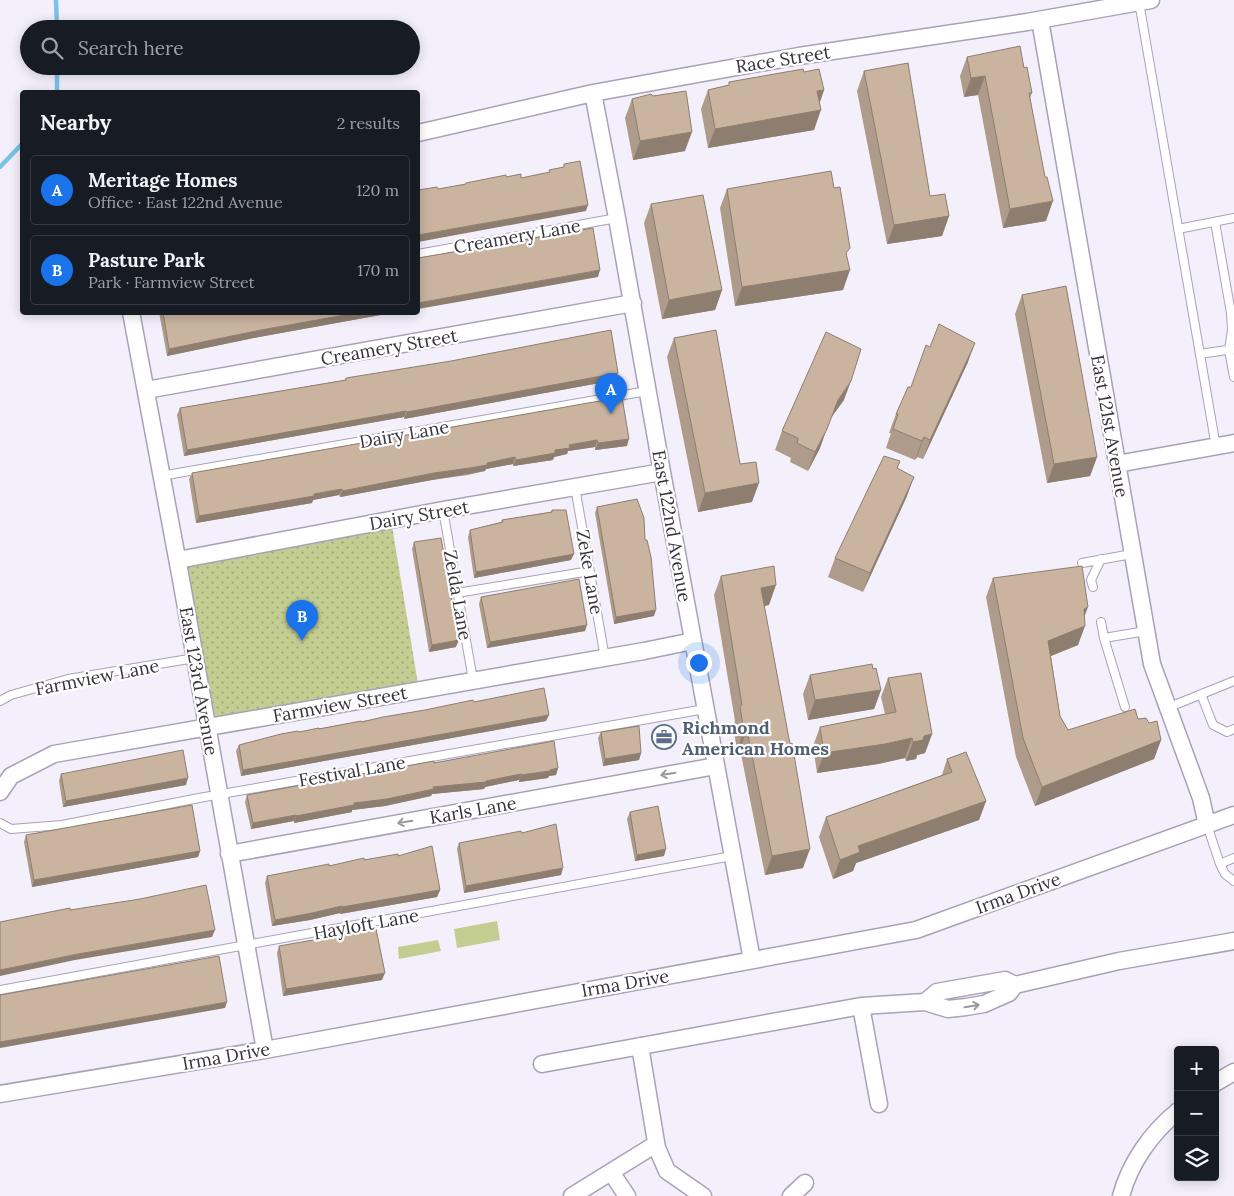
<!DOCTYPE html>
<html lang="en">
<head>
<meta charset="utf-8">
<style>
	:root { --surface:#171b24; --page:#242831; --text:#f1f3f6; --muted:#9ea1a6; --line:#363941; --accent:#1a73e8 }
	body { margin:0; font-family:Lora,serif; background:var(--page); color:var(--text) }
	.controls { position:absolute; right:15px; bottom:15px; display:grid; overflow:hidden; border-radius:5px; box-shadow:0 2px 12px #0003 }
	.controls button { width:45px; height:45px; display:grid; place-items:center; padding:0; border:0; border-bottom:1px solid var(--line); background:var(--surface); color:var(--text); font:25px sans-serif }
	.you { position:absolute; left:698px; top:662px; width:18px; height:18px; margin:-12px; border:4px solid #fff; border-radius:50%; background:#1a73e8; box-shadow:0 0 0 8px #1a73e833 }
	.badge { display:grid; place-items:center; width:32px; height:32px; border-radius:50%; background:var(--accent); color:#fff; font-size:16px; font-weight:700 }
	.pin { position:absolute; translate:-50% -41px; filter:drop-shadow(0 1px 2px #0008) }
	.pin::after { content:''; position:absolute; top:26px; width:18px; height:15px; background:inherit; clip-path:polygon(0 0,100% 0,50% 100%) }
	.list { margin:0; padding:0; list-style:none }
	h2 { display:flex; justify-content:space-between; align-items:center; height:65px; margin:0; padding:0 20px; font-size:21px }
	h2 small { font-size:16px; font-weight:400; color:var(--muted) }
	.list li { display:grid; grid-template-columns:32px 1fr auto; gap:15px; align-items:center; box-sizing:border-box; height:70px; margin:0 10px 10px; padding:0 10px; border:1px solid var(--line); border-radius:5px }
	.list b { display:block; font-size:19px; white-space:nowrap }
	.list p { margin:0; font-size:16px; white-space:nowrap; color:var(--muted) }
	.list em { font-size:16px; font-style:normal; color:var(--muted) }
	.icon { flex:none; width:28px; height:28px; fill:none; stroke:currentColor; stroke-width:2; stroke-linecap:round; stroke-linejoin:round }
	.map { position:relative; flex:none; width:1234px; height:1196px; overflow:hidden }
	.search { position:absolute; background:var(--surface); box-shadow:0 2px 12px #0003; left:20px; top:20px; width:400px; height:55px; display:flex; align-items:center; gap:12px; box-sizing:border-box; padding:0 18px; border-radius:28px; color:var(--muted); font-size:19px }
	.panel { position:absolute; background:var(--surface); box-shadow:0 2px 12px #0003; left:20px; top:90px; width:400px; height:225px; border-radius:5px }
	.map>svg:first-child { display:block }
	.green { fill:#c3cc91 }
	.park { fill:url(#park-dots) }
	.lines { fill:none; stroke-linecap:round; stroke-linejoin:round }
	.stream { stroke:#79c3e7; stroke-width:4.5 }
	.lane-casing { stroke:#a9a0ba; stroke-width:10 }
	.street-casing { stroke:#a9a0ba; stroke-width:19 }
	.lane { stroke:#fff; stroke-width:8 }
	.street { stroke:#fff; stroke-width:16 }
	.wall { fill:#ae9b8a }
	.shaded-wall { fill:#8d7e70 }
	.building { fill:#cab4a0; stroke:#8d7e70 }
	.oneway { stroke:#9a989e }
	.labels { text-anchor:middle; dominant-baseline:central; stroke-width:4.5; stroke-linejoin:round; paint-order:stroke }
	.street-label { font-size:18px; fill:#36323d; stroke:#fff }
	.service-label { font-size:18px; font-weight:bold; fill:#4e5e75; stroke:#fff; text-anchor:start }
</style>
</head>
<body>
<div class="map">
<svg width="1234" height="1196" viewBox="0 0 1234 1196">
	<defs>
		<pattern id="park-dots" width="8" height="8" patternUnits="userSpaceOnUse" patternTransform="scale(1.25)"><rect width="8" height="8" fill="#c3cc91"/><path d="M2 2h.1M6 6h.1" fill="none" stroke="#9fa678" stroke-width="1.8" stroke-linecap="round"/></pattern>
	</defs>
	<rect width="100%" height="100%" fill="#f4f0fb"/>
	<!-- green -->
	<path class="green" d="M497 921 500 940 457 948 454 929Z
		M438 940 441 951 399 959 398 947Z"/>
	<!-- park -->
	<path class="park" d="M391 520 419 690 208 727 178 560Z"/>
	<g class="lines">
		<!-- stream -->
		<path class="stream" d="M56 0 57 29
			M57 92V66
			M0 167 22 144"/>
		<defs>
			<path id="lane" d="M1139 2 1216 447
				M1215 222 1231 313 1232 330 1229 350 1234 377
				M1178 229 1234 218
				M418 254 617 218
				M1200 354 1233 349
				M161 476 647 391
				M575 487 605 658
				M443 510 473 680
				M1082 563 1132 554
				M1093 587 1091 580 1101 559
				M457 593 590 571
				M1101 622 1104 638 1146 631
				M1104 638 1125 707
				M1201 694 1213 725 1227 732 1234 729
				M0 701 11 695 68 679 195 658
				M1167 708 1234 681
				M0 823 11 829 62 825 199 798 705 709
				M1207 825 1220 864 1225 874 1234 881
				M1220 864 1234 858
				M0 990 732 856"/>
			<path id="street" d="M1040 20 1152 664 1201 798 1207 825
				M593 93 617 218 662 472 752 960
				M418 133 593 93 692 75 799 56 1027 22 1151 0
				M131 312 180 574 265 1050
				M146 390 633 303
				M1117 464 1234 443
				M178 560 443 510 662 472
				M0 792 11 776 54 754 644 651 693 641
				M229 854 716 766
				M925 1002 937 992 1005 980 1015 985 1119 961 1234 941
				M861 1006 879 1104
				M640 1046 657 1148 667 1171 703 1196
				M542 1064 861 1006 925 1002 948 1009 966 1007 984 1004 1009 993 1015 985
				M1215 1083 1234 1072
				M0 1094 265 1050 916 930 1234 815
				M611 1172 627 1196
				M572 1196 656 1144
				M791 1196 805 1183
				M1121 1196C1130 1163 1151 1133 1178 1111"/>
		</defs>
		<!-- lane casing -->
		<use href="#lane" class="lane-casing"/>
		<!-- street casing -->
		<use href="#street" class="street-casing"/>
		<!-- lane -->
		<use href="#lane" class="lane"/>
		<!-- street -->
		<use href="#street" class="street"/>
	</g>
	<!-- wall -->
	<path class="wall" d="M967 57 1024 68 1032 93 1030 98 1046 221 1003 228 978 95 964 97 960 76Z
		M864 71 930 196 949 216 942 236 887 244 857 91Z
		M804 72 824 90 820 102 814 130 708 148 701 109 708 90Z
		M653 96 685 151 633 160 625 118 632 99Z
		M834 188 847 256 843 290 735 306 720 208 727 189Z
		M651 204 722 290 715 310 662 319 644 223Z
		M1022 295 1097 457 1090 476 1047 483 1015 314Z
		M159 312H397L259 337 167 356Z
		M674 338 740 464 752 502 698 512 667 357Z
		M968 362 923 459 917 457 915 460 886 448 891 433H889L896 414 911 387Z
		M618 373 616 380 404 419V417L184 456 177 415 180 408 345 380 346 378Z
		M622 397 627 446 595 450V447L568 451 567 454 554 457 553 460 513 466V464L486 469 485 471 468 475 432 480 340 497 339 495 313 500 312 503 196 523 189 479 192 473Z
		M844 400 830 419 820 448 808 471 790 462 791 458 775 450 782 431Z
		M897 468 907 496 863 592 828 577 835 558Z
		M597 507 645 540 654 616 614 624 595 513Z
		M552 510 571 560 474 578 468 537 470 530 501 522 502 520 551 512Z
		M414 542 456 647 429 652 412 549Z
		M721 576 769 605 764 606 803 868 765 875 740 749 737 750 733 726 735 721 714 595Z
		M993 578 1085 617 1078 645 1051 656 1060 716 1068 730 1138 719 1149 723 1161 740 1154 759 1035 806 1016 757 986 597Z
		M481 597 585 631 487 648 479 604Z
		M810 675 881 690 874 709 808 720 803 694Z
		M888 678 932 734 925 753 917 755 916 759 906 761 905 758 878 764 817 773 813 746 820 727 885 714 881 697Z
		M474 702 546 721 241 776 236 751 239 745 299 732Z
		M601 732 641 753 639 760 603 766 598 738Z
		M947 759 986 801 979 820 856 863 853 871 833 879 819 837 826 817 942 775Z
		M434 763 558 768 556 775 549 776 548 778 519 782V780L485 787 484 789 432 794 431 796 385 806 352 810V812L294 823V821L251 829 245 802 247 795Z
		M61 774 186 785 63 807 59 781Z
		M630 812 664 856 635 861 627 819Z
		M522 833 561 875 464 893 457 849 459 843Z
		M26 835 200 851 198 857 32 887 24 842Z
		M398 856 440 890 437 897 340 914V913L310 920 272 926 265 883 267 876 364 860Z
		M279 946 382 980 283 996 277 953Z"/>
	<!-- shaded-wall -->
	<path class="shaded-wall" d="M985 76 978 95 964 97 971 78Z
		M824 90 817 110V91Z
		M821 110 814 130 708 148 715 129Z
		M692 132 685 151 633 160 640 141Z
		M1053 201 1046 221 1003 228 1010 209Z
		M588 205 586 211 418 242V235Z
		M949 216 942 236 887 244 894 225Z
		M600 270 598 277 418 309V303Z
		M850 270 843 290 735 306 742 287Z
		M722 290 715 310 662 319 669 300Z
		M362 312H397L259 337 167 356 169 349 261 330Z
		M975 343 968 362 923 459 930 440Z
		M618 373 616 380 404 419 407 412Z
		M851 381 844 400 830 419 820 448 808 471 815 452 838 400Z
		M406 411 404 417 184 456 187 450Z
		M924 437 917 457 915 460 922 441Z
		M629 439 627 446 595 450 598 443Z
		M597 440 595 447 568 451 567 454 554 457 553 460 513 466 516 460 569 445Z
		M515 457 513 464 486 469 485 471 432 480 340 497 342 491Z
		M1097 457 1090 476 1047 483 1054 464Z
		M914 477 907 496 863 592 870 573Z
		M759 483 752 502 698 512 705 493Z
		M342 489 339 495 313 500 312 503 196 523 199 516Z
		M574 554 571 560 474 578 476 572Z
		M776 585 769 605 754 608 761 588Z
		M1088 607 1081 626 1084 609Z
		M656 610 654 616 614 624 616 617Z
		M587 625 585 631 487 648 490 642Z
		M1085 626 1078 645 1041 660 1048 641Z
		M459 640 456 647 429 652 432 645Z
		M881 690 874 709 808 720 815 700Z
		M549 715 546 721 241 776 243 770Z
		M747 730 740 749 737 750 744 731Z
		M932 734 925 753 917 755 916 759 906 761 913 742 924 736Z
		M912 738 905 758 878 764 817 773 824 753Z
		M1161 740 1154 759 1035 806 1042 787Z
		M641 753 639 760 603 766 605 759Z
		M558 768 556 775 549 776 548 778 519 782 521 775Z
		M521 774 519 780 485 787 484 789 432 794 431 796 385 806 352 810V812L294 823 296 816 354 803 433 787 486 781Z
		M188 778 186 785 63 807 66 801Z
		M986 801 979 820 856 863 853 871 833 879 840 860 858 846Z
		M296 815 294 821 251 829 253 823Z
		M666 849 664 856 635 861 637 855Z
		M810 849 803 868 765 875 772 856Z
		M200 851 198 857 32 887 34 880Z
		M563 868 561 875 464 893 466 886Z
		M440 890 437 897 340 914 342 907Z
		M342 906 340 913 310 920 272 926 275 920Z
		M215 930 212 937 75 960 0 976V970L78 954Z
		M385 973 382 980 283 996 286 989Z
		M227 1002 225 1008 0 1048V1042Z"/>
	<!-- building -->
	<path class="building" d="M1020 46 1024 68 1027 67 1032 93H1029L1045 177H1047L1053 201 1010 209 985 76 971 78 967 57Z
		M908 63 930 196 945 194 949 216 894 225 864 71Z
		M803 69 804 72 819 69 824 90 817 91 821 110 715 129 708 90 729 85V82Z
		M686 91 692 132 640 141 632 99 651 94 653 96Z
		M580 161 588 205 418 235V190L437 187 438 189 466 184V183L506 175V177L521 174V178L550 172 549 170 564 167V164Z
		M831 171 834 188 840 187 850 248 846 253 850 270 742 287 727 189Z
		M703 195 722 290 669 300 651 204Z
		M593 228 600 270 418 303V258Z
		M1066 286 1097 457 1054 464 1022 295Z
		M163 312H362L261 330 169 349Z
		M939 324 975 343 930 440 924 437 922 441 893 429 898 414H896L908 387H911L926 345 930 347Z
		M611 330 618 373 407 412 406 411 187 450 180 408 346 380V378L451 361Z
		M716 330 740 464 756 462 759 483 705 493 674 338Z
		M826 332 861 349 851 381 838 400 827 429 815 452 797 443 798 438 782 431Z
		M622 397 629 439 598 443 597 440 569 445 570 448 555 450V453L516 460 515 457 487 463V465L470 468 434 473 342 491V489L314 494V496L199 516 192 473Z
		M884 456 900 461 897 468 914 477 870 573 835 558Z
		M637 499 644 518 645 540H647L651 557 656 610 616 617 597 507Z
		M552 510H566L574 554 476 572 470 530 503 522 502 520 552 512Z
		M441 538 459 640 432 645 414 542Z
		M774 566 776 585 761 588 790 744 792 743 810 849 772 856 747 730 744 731 740 707 742 705 721 576Z
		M1082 566 1088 607 1084 609 1085 626 1048 641 1060 716 1068 730 1135 709 1138 719 1146 718 1149 723 1157 721 1161 740 1042 787 1023 738 993 578Z
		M579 579 587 625 490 642 481 597Z
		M872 664 873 669 876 668 881 690 815 700 810 675Z
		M921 673 932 734 924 736 923 740 913 742 912 738 885 744 824 753 820 727 896 712 888 678Z
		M544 688 549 715 243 770 239 745 281 734 298 731 299 732 319 728V729L361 721 362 722 383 717 425 710 473 700 474 702Z
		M639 726 641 753 605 759 601 732Z
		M554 741 558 768 550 770V771L521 775V774L486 781V782L433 787 434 789 387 799 354 803V805L296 816V815L253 823 247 795 434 761V763Z
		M183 750 188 778 66 801 61 774Z
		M966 752 986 801 858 846 860 852 840 860 826 817 952 772 947 759Z
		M192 805 200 851 34 880 26 835Z
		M658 806 666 849 637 855 630 812Z
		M556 824 563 868 466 886 459 843 521 831 522 833Z
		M432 846 440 890 342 907V906L312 913 275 920 267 876 329 864V866L364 858V860L398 854V856Z
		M206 885 215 930 78 954 0 970V922L70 908V910L140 899Z
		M376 929 385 973 286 989 279 946Z
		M219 956 227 1002 0 1042V995Z"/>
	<!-- one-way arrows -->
	<defs><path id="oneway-shaft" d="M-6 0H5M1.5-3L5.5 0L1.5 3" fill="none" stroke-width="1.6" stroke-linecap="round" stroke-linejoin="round" transform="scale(1.25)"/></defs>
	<g class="oneway">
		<use href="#oneway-shaft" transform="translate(668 774) rotate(170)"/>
		<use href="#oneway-shaft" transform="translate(405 822) rotate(170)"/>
		<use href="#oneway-shaft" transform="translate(972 1006) rotate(-10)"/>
	</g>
	<!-- icons -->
	<defs>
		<symbol id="office-ring" viewBox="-11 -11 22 22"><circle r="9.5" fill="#fff" stroke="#5c6f8a" stroke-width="1.5"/><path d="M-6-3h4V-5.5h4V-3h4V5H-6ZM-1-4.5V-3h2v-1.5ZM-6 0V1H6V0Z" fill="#5c6f8a"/></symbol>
	</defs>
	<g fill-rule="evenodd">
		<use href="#office-ring" x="650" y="723" width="28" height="28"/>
	</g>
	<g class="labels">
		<!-- street labels -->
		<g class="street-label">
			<text transform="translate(783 59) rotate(-9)">Race Street</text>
			<text transform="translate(517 236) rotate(-10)">Creamery Lane</text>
			<text transform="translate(389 347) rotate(-10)">Creamery Street</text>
			<text transform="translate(1110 426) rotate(80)">East 121st Avenue</text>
			<text transform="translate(404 434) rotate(-10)">Dairy Lane</text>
			<text transform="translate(419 515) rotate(-10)">Dairy Street</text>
			<text transform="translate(672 526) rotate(80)">East 122nd Avenue</text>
			<text transform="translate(590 572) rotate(80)">Zeke Lane</text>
			<text transform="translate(458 595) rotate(80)">Zelda Lane</text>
			<text transform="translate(97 677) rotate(-11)">Farmview Lane</text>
			<text transform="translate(199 681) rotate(80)">East 123rd Avenue</text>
			<text transform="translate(340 704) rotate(-10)">Farmview Street</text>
			<text transform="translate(352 771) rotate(-10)">Festival Lane</text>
			<text transform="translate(473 810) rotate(-10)">Karls Lane</text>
			<text transform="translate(1018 893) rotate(-20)">Irma Drive</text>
			<text transform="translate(366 924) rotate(-10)">Hayloft Lane</text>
			<text transform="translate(625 983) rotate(-10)">Irma Drive</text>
			<text transform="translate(226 1056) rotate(-10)">Irma Drive</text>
		</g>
		<!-- service labels -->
		<g class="service-label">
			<text x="682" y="727">Richmond<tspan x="682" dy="21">American Homes</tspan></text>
		</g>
	</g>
</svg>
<div class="controls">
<button>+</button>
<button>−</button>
<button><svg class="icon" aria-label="layers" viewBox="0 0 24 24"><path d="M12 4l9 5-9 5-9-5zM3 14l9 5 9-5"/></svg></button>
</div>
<div class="you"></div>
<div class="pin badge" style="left:611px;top:414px">A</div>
<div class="pin badge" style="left:302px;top:641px">B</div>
<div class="search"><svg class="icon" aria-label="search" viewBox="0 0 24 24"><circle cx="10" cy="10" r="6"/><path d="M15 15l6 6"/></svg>Search here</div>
<section class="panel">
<h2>Nearby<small>2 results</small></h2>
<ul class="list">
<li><span class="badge">A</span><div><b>Meritage Homes</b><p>Office · East 122nd Avenue</p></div><em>120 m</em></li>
<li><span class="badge">B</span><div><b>Pasture Park</b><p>Park · Farmview Street</p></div><em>170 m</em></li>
</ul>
</section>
</div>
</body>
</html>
